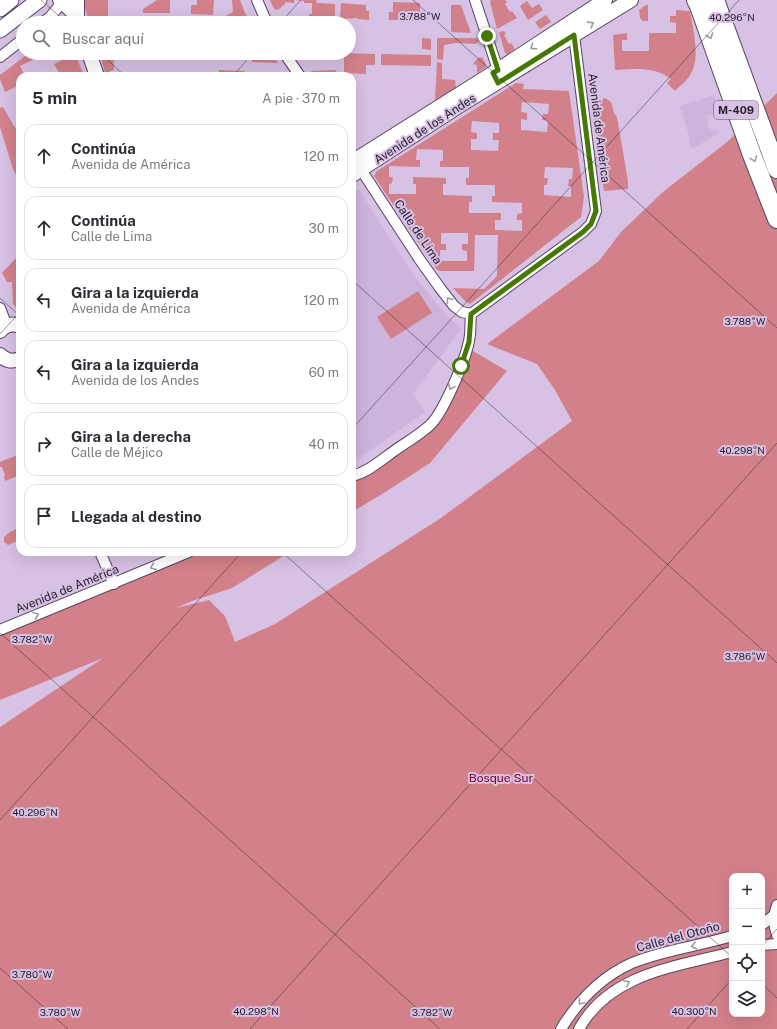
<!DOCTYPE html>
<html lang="es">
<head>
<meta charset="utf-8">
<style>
	:root { --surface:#fff; --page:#f7f7f7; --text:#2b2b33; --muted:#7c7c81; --line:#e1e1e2 }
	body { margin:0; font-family:"Public Sans",sans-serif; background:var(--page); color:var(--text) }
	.controls { position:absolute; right:12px; bottom:12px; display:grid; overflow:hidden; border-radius:8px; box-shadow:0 4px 16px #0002 }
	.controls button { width:36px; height:36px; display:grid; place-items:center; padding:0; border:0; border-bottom:1px solid var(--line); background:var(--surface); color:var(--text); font:20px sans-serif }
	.stop { position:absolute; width:12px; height:12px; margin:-9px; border:3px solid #457804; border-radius:50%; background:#fff }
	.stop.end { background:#457804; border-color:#fff; box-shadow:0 1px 4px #0008 }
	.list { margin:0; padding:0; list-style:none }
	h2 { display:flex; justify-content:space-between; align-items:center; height:52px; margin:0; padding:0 16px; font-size:17px }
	h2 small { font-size:13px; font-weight:400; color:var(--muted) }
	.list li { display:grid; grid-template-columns:26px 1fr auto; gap:12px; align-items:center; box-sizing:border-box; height:64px; margin:0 8px 8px; padding:0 8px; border:1px solid var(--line); border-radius:12px }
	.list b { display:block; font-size:15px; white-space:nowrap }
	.list p { margin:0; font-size:13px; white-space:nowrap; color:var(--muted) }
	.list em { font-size:13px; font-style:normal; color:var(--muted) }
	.icon { flex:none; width:22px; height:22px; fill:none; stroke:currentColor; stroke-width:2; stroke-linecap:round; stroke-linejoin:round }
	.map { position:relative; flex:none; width:777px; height:1029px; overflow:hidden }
	.search { position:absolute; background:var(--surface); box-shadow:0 4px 16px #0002; left:16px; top:16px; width:340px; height:44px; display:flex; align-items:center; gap:10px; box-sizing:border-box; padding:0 14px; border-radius:22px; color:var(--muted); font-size:15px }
	.panel { position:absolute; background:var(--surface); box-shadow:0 4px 16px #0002; left:16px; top:72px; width:340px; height:484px; border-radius:12px }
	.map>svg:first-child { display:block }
	.built { fill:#ceb4dd }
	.green { fill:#d2818a; fill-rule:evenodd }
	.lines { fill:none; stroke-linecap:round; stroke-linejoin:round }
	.street-casing { stroke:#574461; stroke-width:12 }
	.secondary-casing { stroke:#574461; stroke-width:16 }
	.primary-casing { stroke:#574461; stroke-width:17 }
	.highway-casing { stroke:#574461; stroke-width:20 }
	.street { stroke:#fff; stroke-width:10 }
	.secondary { stroke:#fff; stroke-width:14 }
	.primary { stroke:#fff; stroke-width:15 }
	.highway { stroke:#fff; stroke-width:18 }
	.oneway { stroke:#9d9aa0 }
	.route { stroke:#457804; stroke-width:5 }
	.ticks { fill:none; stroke:#261e2b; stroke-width:1; stroke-opacity:0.45 }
	.labels { text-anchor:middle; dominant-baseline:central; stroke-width:4; stroke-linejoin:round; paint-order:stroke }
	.shield { fill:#d7c1e4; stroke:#5b4f62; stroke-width:1 }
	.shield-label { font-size:11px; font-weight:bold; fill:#261e2b }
	.street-label { font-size:12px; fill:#261e2b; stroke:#d7c1e4 }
	.park-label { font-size:12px; fill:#81002b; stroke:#d7c1e4 }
	.ticks-label { font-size:10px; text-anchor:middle; fill:#261e2b; stroke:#d7c1e4; stroke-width:4; stroke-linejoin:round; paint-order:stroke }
</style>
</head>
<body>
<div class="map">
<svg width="777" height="1029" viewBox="0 0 777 1029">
	<rect width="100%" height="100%" fill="#d7c1e4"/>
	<!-- built -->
	<path class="built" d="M714 95 719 112 707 116 708 126 712 131 716 129 718 134 692 149 688 141 690 139 680 106Z
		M355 188 360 191 414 276 444 312 461 329 413 394 425 412 352 463V190Z"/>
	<!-- green -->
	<path class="green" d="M82 0H108V20L103 23H90Z
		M157 0H170V13H143V9Z
		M197 0H214L213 15 191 14V5H197Z
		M232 0H240L249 23H227V15L233 12Z
		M270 0H316L317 3 335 4V23H312V21L309 20V14H312V3H304V1L294 0V3L285 2V4L279 9 276 10 273 7Z
		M491 0H505L507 2 505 4 510 12 512 11 517 18 497 29 490 2Z
		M527 1 532 8 539 4 543 10 528 20 520 6Z
		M393 2 420 3V12L423 13V21H411V20H389V12H393Z
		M341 3 366 5V11H369V20L357 19V18L340 19Z
		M451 5H461L471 33 451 32Z
		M646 5H648V21H643L640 18 639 10Z
		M676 10 690 11C693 29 701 59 690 75 687 81 680 86 675 91L667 83 671 79C654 66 636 69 615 70L613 35 627 33V40H622V51H649V33H676V23L670 22V16H676Z
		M546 15 551 22 540 29 535 22Z
		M504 31 506 34 504 35 509 44 511 43 515 49 508 54 505 53 499 32Z
		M422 38 431 39V50L422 49Z
		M437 38H477L479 41 476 44 455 43 444 45 443 60 437 59Z
		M29 53H47L20 66 25 76H20V85L5 92 0 79V75Z
		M100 53H113L114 70 105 73Z
		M252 53H271L278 63 252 62Z
		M344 53 375 54V65H366V74L344 73Z
		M75 54 83 73 79 76H61L54 64Z
		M381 54 431 55V66L381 65Z
		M482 57 486 64V67L477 73V65L473 64 478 58Z
		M437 62 442 63V79L455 80 456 89 435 100Z
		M219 70 245 71 244 76H219Z
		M335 70 337 72 331 76H314L311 71Z
		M516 83 524 84 523 89 569 91 584 197 581 217 470 304 466 302 453 288 484 289 497 276 498 235H475L474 271H439L435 268 374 176 377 171ZM522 102 549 104 548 114H543L542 120 548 121 547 132 521 130V119L527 120V113L521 112ZM472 121 499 123V133H493V140H499L498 151 471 150V139H477V133L471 132ZM417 149 443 150V161H440V167H469V178H466V185H495V196H492V202L522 203V213L517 214V220H522V231L495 230V220H501V213H469V202H472V196L443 195V184H446V178L413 177V184H416V194H389V184L392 183 393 177H389V166L420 167V160H416ZM545 167 573 168 572 179H569L568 186H571V197L544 195V185H547L548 178H544ZM441 233H468V244H462V250L467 251V261H440V250H446V244H441Z
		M777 93V1029H0V727L103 658 0 700V634L178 560 167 552H290L232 588 192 601 176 608 209 600 225 616 235 642 275 624 441 518 572 421 555 390 537 364 487 344 599 261 621 232 664 191 727 142ZM732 876H762V1014H732Z
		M605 98 611 102 614 113 617 117 628 181V189L604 191 594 119 595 117 599 115 597 110 599 101Z
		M3 107 14 126 20 133V176L17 177 13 169 0 127V108Z
		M20 249V312L13 304 12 282H7L2 273 16 258Z
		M418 291 432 313 391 339 377 317Z
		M473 351 507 371 430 463 387 491 352 512V479L425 433 440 422 456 384Z
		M20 454V475L5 481 4 476 5 475 2 467H0V462Z
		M20 527V540L8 545 4 542V537L10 532Z"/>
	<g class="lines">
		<defs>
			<path id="street" d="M257 0 267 23
				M475 0 498 70
				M42 23 50 17 64 0
				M284 53 300 76
				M0 57 23 39
				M358 165 420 260 440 288 454 306 462 312 471 314
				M0 308 7 326
				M471 314 583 232 591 224 596 211 574 35
				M352 476C368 472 380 461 394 451 405 443 418 436 429 426 443 414 465 361 469 341 471 333 470 323 471 314
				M100 552 114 584
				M0 630 189 552
				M777 905C773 915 773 924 777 935
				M762 925 774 915
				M762 945 777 944
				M561 1029C578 1001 601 977 632 963 663 950 699 946 732 936
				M579 1029C610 973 676 967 732 952"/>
			<path id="secondary" d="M60 0 77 16
				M77 0V16L79 23
				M89 53 97 76
				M352 162 498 70 605 0
				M352 175 457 107 631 0
				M0 331C5 325 13 323 20 326
				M0 355C6 361 12 362 20 359"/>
			<path id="primary" d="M0 9 11 0
				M0 30 39 0"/>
			<path id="highway" d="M696 0 699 6 752 155 777 219
				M715 0 777 169"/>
		</defs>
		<!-- street casing -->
		<use href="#street" class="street-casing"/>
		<!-- secondary casing -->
		<use href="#secondary" class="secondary-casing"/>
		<!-- primary casing -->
		<use href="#primary" class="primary-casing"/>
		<!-- highway casing -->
		<use href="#highway" class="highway-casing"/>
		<!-- street -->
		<use href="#street" class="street"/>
		<!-- secondary -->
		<use href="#secondary" class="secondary"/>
		<!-- primary -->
		<use href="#primary" class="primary"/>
		<!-- highway -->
		<use href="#highway" class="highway"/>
	</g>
	<!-- one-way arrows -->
	<defs><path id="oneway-chevron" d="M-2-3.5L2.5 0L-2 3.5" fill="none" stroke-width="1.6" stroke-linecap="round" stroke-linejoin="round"/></defs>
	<g class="oneway">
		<use href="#oneway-chevron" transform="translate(591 24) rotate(-32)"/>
		<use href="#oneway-chevron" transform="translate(710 36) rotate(70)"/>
		<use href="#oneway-chevron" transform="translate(533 47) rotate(146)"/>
		<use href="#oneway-chevron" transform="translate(754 159) rotate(69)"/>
		<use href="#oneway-chevron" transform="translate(449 300) rotate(-127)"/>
		<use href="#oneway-chevron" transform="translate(451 387) rotate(114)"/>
		<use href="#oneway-chevron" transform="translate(153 567) rotate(157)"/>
		<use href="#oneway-chevron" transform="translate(36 615) rotate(-23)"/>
		<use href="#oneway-chevron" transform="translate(694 946) rotate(167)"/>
		<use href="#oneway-chevron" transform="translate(627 983) rotate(-27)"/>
		<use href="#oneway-chevron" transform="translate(581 1002) rotate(130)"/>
	</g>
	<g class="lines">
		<!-- route -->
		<path class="route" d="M461 366 469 342 471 314 583 232 591 224 596 211 574 35 498 83 493 73 498 70 487 36"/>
	</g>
	<!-- ticks -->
	<path class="ticks" d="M41 0 67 23M413 0 777 328M280 23 301 0M100 53 125 76M233 76 253 53M352 280 777 663M0 298 20 316M0 334 20 312M352 429 739 0M282 552 732 957M0 633 440 1029M0 820 242 552M762 946 777 929M0 968 68 1029M762 984 777 998M250 1029 777 443M687 1029 732 979"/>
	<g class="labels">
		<!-- shield labels -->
		<rect class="shield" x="714" y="101" width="44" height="18" rx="3"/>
		<g class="shield-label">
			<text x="736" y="110">M-409</text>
		</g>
		<!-- street labels -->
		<g class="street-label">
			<text transform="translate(599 128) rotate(83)">Avenida de América</text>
			<text transform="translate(425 129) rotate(-33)">Avenida de los Andes</text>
			<text transform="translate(418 232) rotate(56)">Calle de Lima</text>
			<text transform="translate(67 589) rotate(-22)">Avenida de América</text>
			<text transform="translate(678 937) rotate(-15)">Calle del Otoño</text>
		</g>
		<!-- park labels -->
		<g class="park-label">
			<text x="501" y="778">Bosque Sur</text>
		</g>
	</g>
	<g class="ticks-label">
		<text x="420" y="20">3.788°W</text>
		<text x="732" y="21">40.296°N</text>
		<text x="745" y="325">3.788°W</text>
		<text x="742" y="454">40.298°N</text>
		<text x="32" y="643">3.782°W</text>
		<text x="745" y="660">3.786°W</text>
		<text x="35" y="816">40.296°N</text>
		<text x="32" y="978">3.780°W</text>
		<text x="256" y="1015">40.298°N</text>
		<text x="694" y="1015">40.300°N</text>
		<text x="60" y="1016">3.780°W</text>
		<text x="432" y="1016">3.782°W</text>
	</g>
</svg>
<div class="controls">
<button>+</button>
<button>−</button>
<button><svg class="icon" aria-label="locate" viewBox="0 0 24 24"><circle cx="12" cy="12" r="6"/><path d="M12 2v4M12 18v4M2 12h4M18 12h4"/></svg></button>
<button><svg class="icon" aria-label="layers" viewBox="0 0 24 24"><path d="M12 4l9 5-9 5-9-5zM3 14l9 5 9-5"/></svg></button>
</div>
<div class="stop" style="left:461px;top:366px"></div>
<div class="stop end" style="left:487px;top:36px"></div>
<div class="search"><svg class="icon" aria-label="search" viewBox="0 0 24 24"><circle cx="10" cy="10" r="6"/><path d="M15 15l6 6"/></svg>Buscar aquí</div>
<section class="panel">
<h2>5 min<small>A pie · 370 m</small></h2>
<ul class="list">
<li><svg class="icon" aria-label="ahead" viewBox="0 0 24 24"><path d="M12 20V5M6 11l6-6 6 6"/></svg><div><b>Continúa</b><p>Avenida de América</p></div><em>120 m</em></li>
<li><svg class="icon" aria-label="ahead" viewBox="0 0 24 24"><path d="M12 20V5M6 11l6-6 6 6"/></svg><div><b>Continúa</b><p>Calle de Lima</p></div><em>30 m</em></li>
<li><svg class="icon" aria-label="left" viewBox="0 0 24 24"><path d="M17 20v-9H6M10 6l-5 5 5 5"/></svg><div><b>Gira a la izquierda</b><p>Avenida de América</p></div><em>120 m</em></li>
<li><svg class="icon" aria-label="left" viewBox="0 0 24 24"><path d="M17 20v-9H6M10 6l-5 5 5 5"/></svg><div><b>Gira a la izquierda</b><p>Avenida de los Andes</p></div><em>60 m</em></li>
<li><svg class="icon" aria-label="right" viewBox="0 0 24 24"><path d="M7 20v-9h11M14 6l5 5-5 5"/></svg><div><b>Gira a la derecha</b><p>Calle de Méjico</p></div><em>40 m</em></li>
<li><svg class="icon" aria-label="arrive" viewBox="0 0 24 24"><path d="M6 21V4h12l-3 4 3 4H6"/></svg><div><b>Llegada al destino</b></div></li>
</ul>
</section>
</div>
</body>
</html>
